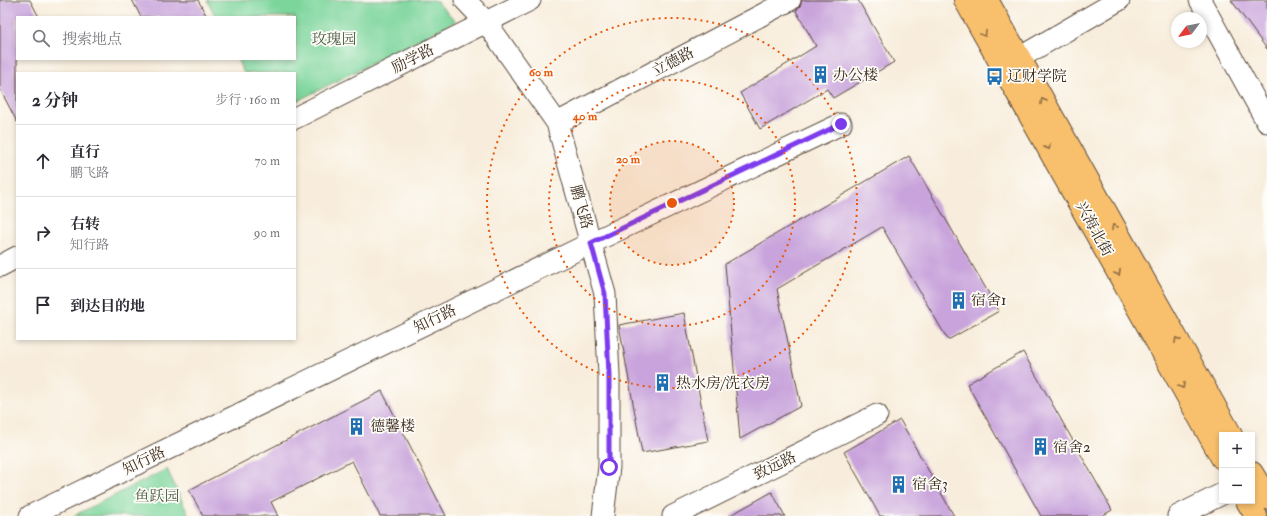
<!DOCTYPE html>
<html lang="zh">
<head>
<meta charset="utf-8">
<style>
	:root { --surface:#fff; --page:#f2f2f3; --text:#2b2b33; --muted:#7c7c81; --line:#e1e1e2 }
	body { margin:0; font-family:"IM FELL Double Pica","Noto Serif SC",serif; background:var(--page); color:var(--text) }
	.controls { position:absolute; right:12px; bottom:12px; display:grid; overflow:hidden; border-radius:0px; box-shadow:0 2px 6px #0003 }
	.controls button { width:36px; height:36px; display:grid; place-items:center; padding:0; border:0; border-bottom:1px solid var(--line); background:var(--surface); color:var(--text); font:20px sans-serif }
	.compass { position:absolute; left:1171px; top:12px; width:36px; height:36px; border-radius:50%; background:var(--surface); box-shadow:0 2px 6px #0003; rotate:238deg }
	.stop { position:absolute; width:12px; height:12px; margin:-9px; border:3px solid #7c3aed; border-radius:50%; background:#fff }
	.stop.end { background:#7c3aed; border-color:#fff; box-shadow:0 1px 4px #0008 }
	.list { margin:0; padding:0; list-style:none }
	h2 { display:flex; justify-content:space-between; align-items:center; height:52px; margin:0; padding:0 16px; font-size:17px }
	h2 small { font-size:13px; font-weight:400; color:var(--muted) }
	.list li { display:grid; grid-template-columns:26px 1fr auto; gap:12px; align-items:center; box-sizing:border-box; height:72px; padding:0 16px; border-top:1px solid var(--line) }
	.list b { display:block; font-size:15px; white-space:nowrap }
	.list p { margin:0; font-size:13px; white-space:nowrap; color:var(--muted) }
	.list em { font-size:13px; font-style:normal; color:var(--muted) }
	.icon { flex:none; width:22px; height:22px; fill:none; stroke:currentColor; stroke-width:2; stroke-linecap:round; stroke-linejoin:round }
	.map { position:relative; flex:none; width:1267px; height:516px; overflow:hidden }
	.search { position:absolute; background:var(--surface); box-shadow:0 2px 6px #0003; left:16px; top:16px; width:280px; height:44px; display:flex; align-items:center; gap:10px; box-sizing:border-box; padding:0 14px; border-radius:0px; color:var(--muted); font-size:15px }
	.panel { position:absolute; background:var(--surface); box-shadow:0 2px 6px #0003; left:16px; top:72px; width:280px; height:268px; border-radius:0px }
	.map>svg:first-child { display:block }
	.green { fill:#7cd59b; stroke:#5c805c }
	.building { fill:#c9a4dc }
	.lines { fill:none; stroke-linecap:round; stroke-linejoin:round }
	.minor-casing { stroke:#57473a; stroke-width:23 }
	.major-casing { stroke:#57473a; stroke-width:24 }
	.minor { stroke:#fff; stroke-width:21 }
	.major { stroke:#f8bf6c; stroke-width:22 }
	.oneway { stroke:#906d41 }
	.route { stroke:#7c3aed; stroke-width:5 }
	.ring { fill:none; stroke:#e8590c; stroke-width:2; stroke-dasharray:2 4 }
	.labels { text-anchor:middle; dominant-baseline:central; stroke-width:3.5; stroke-linejoin:round; paint-order:stroke }
	.park-label { font-size:15px; fill:#4e5d44; stroke:#fdfcf7 }
	.street-label { font-size:15px; fill:#3b2a1e; stroke:#fdfcf7 }
	.poi-label { font-size:15px; fill:#3b2a1e; stroke:#fdfcf7; text-anchor:start }
	.centre { fill:#e8590c; stroke:#fdfcf7; stroke-width:2 }
	.ring-label { font-size:12px; text-anchor:middle; font-weight:bold; fill:#e8590c; stroke:#fdfcf7; stroke-width:3.5; stroke-linejoin:round; paint-order:stroke }
</style>
</head>
<body>
<div class="map">
<svg width="1267" height="516" viewBox="0 0 1267 516">
	<rect width="100%" height="100%" fill="#fdfcf7"/>
	<filter id="ink" filterUnits="userSpaceOnUse"><feTurbulence type="fractalNoise" baseFrequency=".025" numOctaves="2"/><feDisplacementMap in="SourceGraphic" scale="8" xChannelSelector="R" yChannelSelector="G"/><feConvolveMatrix kernelMatrix="1 2 1 2 8 2 1 2 1" color-interpolation-filters="sRGB"/></filter>
	<filter id="wash" filterUnits="userSpaceOnUse"><feTurbulence type="fractalNoise" baseFrequency=".012" numOctaves="4" result="noise"/><feDisplacementMap in="SourceGraphic" scale="16" xChannelSelector="R" yChannelSelector="G"/><feGaussianBlur stdDeviation="0.9" result="paint"/><feColorMatrix in="noise" values="0 0 0 0 0 0 0 0 0 0 0 0 0 0 0 0 0 1.4 0 .05"/><feComposite in="paint" operator="in"/></filter>
	<g filter="url(#wash)">
		<rect width="100%" height="100%" fill="#f8eddc"/>
		<!-- green -->
		<path class="green" d="M207 0H435L456 21 295 102V73H244L237 59H295V17H216Z
			M167 469 189 516H73Z"/>
		<g id="blocks">
			<!-- building -->
			<path class="building" d="M0 0H30L39 17H17V122L0 89Z
				M132 0H198L207 17H141Z
				M802 0H858L894 62 833 98 827 89 760 129 740 93 816 46 796 11 800 6Z
				M1231 0H1267V49Z
				M909 156 999 311 948 340 882 227 777 289 801 406 740 439 725 264Z
				M684 313 708 441 642 453 619 325Z
				M1023 352 1112 510 1102 516H1041L967 384Z
				M382 391 446 516H380L352 461 271 502 278 516H203L189 490Z
				M900 420 954 516H880L844 452Z
				M772 492 785 516H729Z"/>
		</g>
	</g>
	<g filter="url(#ink)">
		<use href="#blocks" fill-opacity="0" stroke="#57473a" stroke-width="1"/>
		<g class="lines">
			<defs>
				<path id="minor" d="M465 0 486 22 557 123 605 294 609 375V467L603 516
					M1200 0 1267 122
					M1005 66 1119 0
					M295 118 530 0
					M557 123 790 0
					M0 266 17 257
					M30 516 591 243 841 124
					M673 516 877 415
					M1178 516 1222 494"/>
				<path id="major" d="M965 0 1222 458
					M987 0 1231 435
					M1252 473 1267 498
					M1247 501 1256 516"/>
			</defs>
			<!-- minor casing -->
			<use href="#minor" class="minor-casing"/>
			<!-- major casing -->
			<use href="#major" class="major-casing"/>
			<!-- minor -->
			<use href="#minor" class="minor"/>
			<!-- major -->
			<use href="#major" class="major"/>
		</g>
		<!-- one-way arrows -->
		<defs><path id="oneway-chevron" d="M-2-3.5L2.5 0L-2 3.5" fill="none" stroke-width="1.6" stroke-linecap="round" stroke-linejoin="round"/></defs>
		<g class="oneway">
			<use href="#oneway-chevron" transform="translate(984 34) rotate(61)"/>
			<use href="#oneway-chevron" transform="translate(1043 101) rotate(-119)"/>
			<use href="#oneway-chevron" transform="translate(1048 147) rotate(61)"/>
			<use href="#oneway-chevron" transform="translate(1114 227) rotate(-119)"/>
			<use href="#oneway-chevron" transform="translate(1118 273) rotate(61)"/>
			<use href="#oneway-chevron" transform="translate(1177 340) rotate(-119)"/>
			<use href="#oneway-chevron" transform="translate(1182 386) rotate(61)"/>
		</g>
	</g>
	<g class="lines" filter="url(#ink)">
		<!-- route -->
		<path class="route" d="M609 467V375L605 294 591 243 841 124"/>
	</g>
	<!-- distance rings -->
	<circle cx="672" cy="203" r="62" fill="#e8590c" fill-opacity=".12"/>
	<g class="ring">
		<circle cx="672" cy="203" r="62"/>
		<circle cx="672" cy="203" r="123"/>
		<circle cx="672" cy="203" r="185"/>
	</g>
	<!-- icons -->
	<defs>
		<symbol id="building-bare" viewBox="-9 -9 18 18"><path d="M-4-6H4V6H1V3H-1V6H-4ZM-2.5-4.3h1.7v1.8h-1.7ZM.8-4.3h1.7v1.8H.8ZM-2.5-1h1.7V.8h-1.7ZM.8-1h1.7V.8H.8Z" fill="#1f6fb2" stroke="#fdfcf7" stroke-width="2.5" paint-order="stroke"/></symbol>
		<symbol id="bus-bare" viewBox="-9 -9 18 18"><path d="M-5-6H5V4H4V6H2V4H-2V6H-4V4H-5ZM-3.5-4V0h7V-4ZM-3.5 1.2v1.5H-2V1.2ZM2 1.2v1.5H3.5V1.2Z" fill="#1f6fb2" stroke="#fdfcf7" stroke-width="2.5" paint-order="stroke"/></symbol>
	</defs>
	<g fill-rule="evenodd">
		<use href="#building-bare" x="808" y="62" width="25" height="25"/>
		<use href="#bus-bare" x="982" y="64" width="25" height="25"/>
		<use href="#building-bare" x="946" y="288" width="25" height="25"/>
		<use href="#building-bare" x="650" y="370" width="25" height="25"/>
		<use href="#building-bare" x="344" y="414" width="25" height="25"/>
		<use href="#building-bare" x="1028" y="434" width="25" height="25"/>
		<use href="#building-bare" x="886" y="472" width="25" height="25"/>
	</g>
	<g class="labels">
		<!-- park labels -->
		<g class="park-label">
			<text x="334" y="39">玫瑰园</text>
			<text x="157" y="496">鱼跃园</text>
		</g>
		<!-- street labels -->
		<g class="street-label">
			<text transform="translate(413 59) rotate(-27)">励学路</text>
			<text transform="translate(673 62) rotate(-28)">立德路</text>
			<text transform="translate(581 207) rotate(74)">鹏飞路</text>
			<text transform="translate(1094 229) rotate(61)">兴海北街</text>
			<text transform="translate(435 319) rotate(-26)">知行路</text>
			<text transform="translate(144 461) rotate(-26)">知行路</text>
			<text transform="translate(775 466) rotate(-26)">致远路</text>
		</g>
		<!-- poi labels -->
		<g class="poi-label">
			<text x="833" y="75">办公楼</text>
			<text x="1007" y="76">辽财学院</text>
			<text x="971" y="300">宿舍1</text>
			<text x="676" y="383">热水房/洗衣房</text>
			<text x="370" y="426">德馨楼</text>
			<text x="1053" y="447">宿舍2</text>
			<text x="912" y="484">宿舍3</text>
		</g>
	</g>
	<circle cx="672" cy="203" r="6" class="centre"/>
	<g class="ring-label">
		<text x="541" y="76">60 m</text>
		<text x="585" y="120">40 m</text>
		<text x="628" y="163">20 m</text>
	</g>
</svg>
<div class="controls">
<button>+</button>
<button>−</button>
</div>
<svg class="compass" viewBox="-18 -18 36 36"><path d="M0-13l5 13h-10z" fill="#e53935"/><path d="M0 13l5-13h-10z" fill="#7c7c81"/></svg>
<div class="stop" style="left:609px;top:467px"></div>
<div class="stop end" style="left:841px;top:124px"></div>
<div class="search"><svg class="icon" aria-label="search" viewBox="0 0 24 24"><circle cx="10" cy="10" r="6"/><path d="M15 15l6 6"/></svg>搜索地点</div>
<section class="panel">
<h2>2 分钟<small>步行 · 160 m</small></h2>
<ul class="list">
<li><svg class="icon" aria-label="ahead" viewBox="0 0 24 24"><path d="M12 20V5M6 11l6-6 6 6"/></svg><div><b>直行</b><p>鹏飞路</p></div><em>70 m</em></li>
<li><svg class="icon" aria-label="right" viewBox="0 0 24 24"><path d="M7 20v-9h11M14 6l5 5-5 5"/></svg><div><b>右转</b><p>知行路</p></div><em>90 m</em></li>
<li><svg class="icon" aria-label="arrive" viewBox="0 0 24 24"><path d="M6 21V4h12l-3 4 3 4H6"/></svg><div><b>到达目的地</b></div></li>
</ul>
</section>
</div>
</body>
</html>
